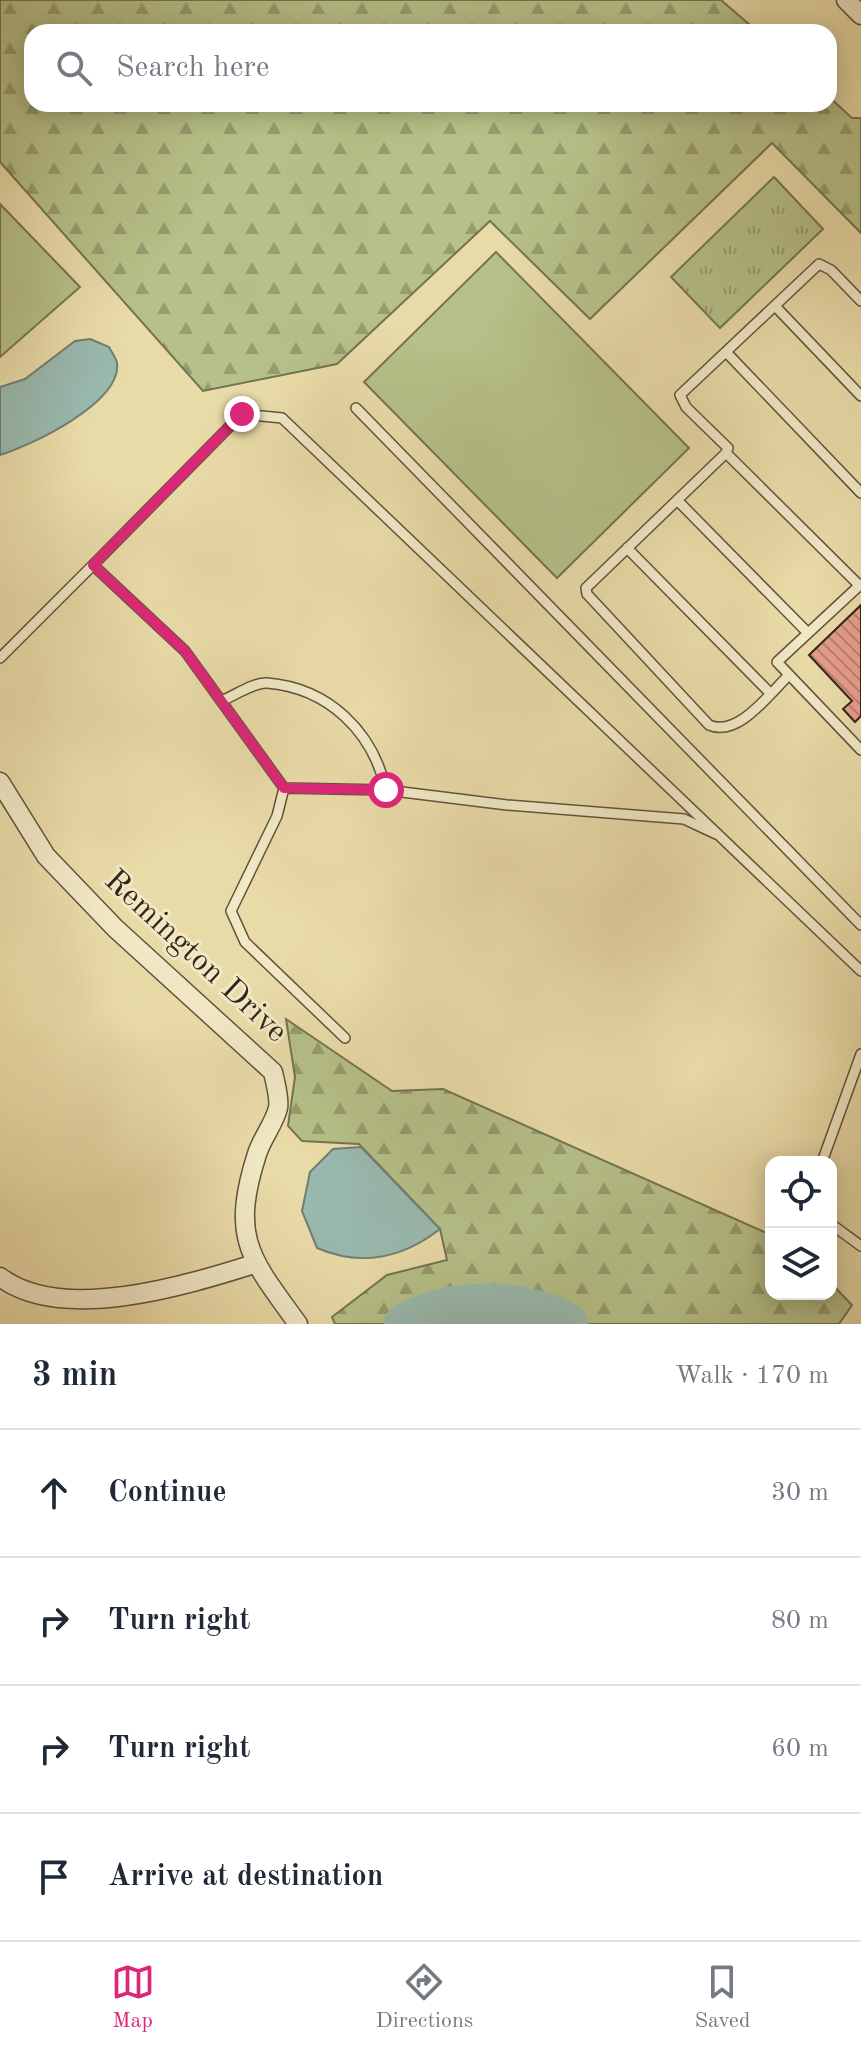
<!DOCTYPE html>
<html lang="en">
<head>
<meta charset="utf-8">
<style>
	:root { --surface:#fff; --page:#f2f2f3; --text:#1f2937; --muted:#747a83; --line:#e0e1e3; --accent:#db2777 }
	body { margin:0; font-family:"Old Standard TT",serif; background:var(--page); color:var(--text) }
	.controls { position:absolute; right:24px; bottom:24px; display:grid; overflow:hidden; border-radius:16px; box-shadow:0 4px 20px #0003 }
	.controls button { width:72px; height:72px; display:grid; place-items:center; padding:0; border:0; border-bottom:2px solid var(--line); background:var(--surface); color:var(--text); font:40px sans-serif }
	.stop { position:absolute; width:24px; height:24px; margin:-18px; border:6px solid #db2777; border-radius:50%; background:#fff }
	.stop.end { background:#db2777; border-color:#fff; box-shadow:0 2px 8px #0008 }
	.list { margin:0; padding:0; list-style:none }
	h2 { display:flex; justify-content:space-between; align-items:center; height:104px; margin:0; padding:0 32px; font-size:34px }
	h2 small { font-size:26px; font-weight:400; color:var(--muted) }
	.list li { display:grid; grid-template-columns:52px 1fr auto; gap:24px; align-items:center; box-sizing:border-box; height:128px; padding:0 32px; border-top:2px solid var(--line) }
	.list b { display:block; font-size:30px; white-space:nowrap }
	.list em { font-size:26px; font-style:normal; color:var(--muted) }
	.icon { flex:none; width:44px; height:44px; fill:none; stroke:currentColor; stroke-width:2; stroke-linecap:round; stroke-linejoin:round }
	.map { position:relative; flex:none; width:861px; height:1324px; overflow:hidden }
	.search { position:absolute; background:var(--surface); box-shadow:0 4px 20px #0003; left:24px; right:24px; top:24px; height:88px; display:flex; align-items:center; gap:20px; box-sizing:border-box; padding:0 28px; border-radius:24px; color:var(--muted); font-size:30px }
	.sheet { height:616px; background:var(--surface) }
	nav { display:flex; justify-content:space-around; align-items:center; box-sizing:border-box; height:112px; border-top:2px solid var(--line); background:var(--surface); font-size:22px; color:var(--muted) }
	nav a { display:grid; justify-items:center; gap:4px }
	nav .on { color:var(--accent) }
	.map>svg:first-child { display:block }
	.forest { fill:url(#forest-firs); stroke:#747450; stroke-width:2 }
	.park { fill:url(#park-tufts); stroke:#747450; stroke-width:2 }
	.pitch { fill:#b6c088; stroke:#747450; stroke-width:2 }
	.water { fill:#99b9af; stroke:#707f73; stroke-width:2 }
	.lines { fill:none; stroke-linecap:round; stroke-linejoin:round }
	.river { stroke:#99b9af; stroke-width:42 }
	.building { fill:url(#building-back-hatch); stroke:#332719; stroke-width:2 }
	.service-casing { stroke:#60543d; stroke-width:12 }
	.minor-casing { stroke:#60543d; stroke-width:21 }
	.service { stroke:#f1e8c6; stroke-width:9 }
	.minor { stroke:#f1e8c6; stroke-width:18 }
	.route { stroke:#db2777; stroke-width:10 }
	.labels { text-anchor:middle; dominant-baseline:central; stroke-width:6; stroke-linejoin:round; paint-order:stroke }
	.street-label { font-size:32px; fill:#332719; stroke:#f1e8c6 }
</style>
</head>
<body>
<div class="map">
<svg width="861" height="1324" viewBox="0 0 861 1324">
	<defs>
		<pattern id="forest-firs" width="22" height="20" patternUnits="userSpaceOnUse" patternTransform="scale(2)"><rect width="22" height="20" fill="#b6c088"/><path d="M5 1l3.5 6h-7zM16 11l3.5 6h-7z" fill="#959c6e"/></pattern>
		<pattern id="park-tufts" width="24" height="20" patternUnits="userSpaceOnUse" patternTransform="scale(2)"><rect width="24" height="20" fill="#b6c088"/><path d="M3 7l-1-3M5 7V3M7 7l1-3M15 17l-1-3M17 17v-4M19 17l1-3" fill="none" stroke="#959c6e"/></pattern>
		<pattern id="building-back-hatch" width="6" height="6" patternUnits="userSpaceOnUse" patternTransform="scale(2)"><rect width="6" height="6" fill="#e69d8b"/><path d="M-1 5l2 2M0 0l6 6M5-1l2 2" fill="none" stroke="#bb8071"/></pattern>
	</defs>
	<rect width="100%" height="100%" fill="#e9dba8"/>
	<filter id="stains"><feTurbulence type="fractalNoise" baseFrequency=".0025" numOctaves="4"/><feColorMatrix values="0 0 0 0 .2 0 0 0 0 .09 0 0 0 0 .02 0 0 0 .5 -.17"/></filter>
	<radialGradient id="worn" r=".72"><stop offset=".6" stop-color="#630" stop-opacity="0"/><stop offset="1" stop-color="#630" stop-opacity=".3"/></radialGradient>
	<!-- forest -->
	<path class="forest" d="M0 0H721L758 32H32V104H829V97L852 118H861V233L772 143 590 319 490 221 337 364 203 391 0 162Z
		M286 1019 392 1091 443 1089 771 1235V1294H831V1283L852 1305 839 1324H335L332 1317 387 1275 447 1260 440 1229 359 1144 302 1141 288 1126 295 1077Z"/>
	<!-- park -->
	<path class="park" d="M774 177 823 229 720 328 671 277Z"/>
	<!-- pitch -->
	<path class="pitch" d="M0 204 80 287 0 357Z
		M496 252 689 448 557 578 364 382Z"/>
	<!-- water -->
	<path class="water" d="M90 339 109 347C111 351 116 358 117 363 122 403 30 446 0 455V387L25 379 75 341Z
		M361 1147 440 1229C403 1258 361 1267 317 1248L302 1211 310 1172 333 1149Z"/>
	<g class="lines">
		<!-- river -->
		<path class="river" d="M405 1324C453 1299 519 1297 567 1324"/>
	</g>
	<!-- building -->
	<path class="building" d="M861 605V716L855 722 843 709 852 701 809 655Z"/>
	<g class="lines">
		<defs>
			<path id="service" d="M775 306 861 396
				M726 352 861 493
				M356 408 861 925
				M726 453 859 585
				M677 500 808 633
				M627 548 770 693
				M861 584 777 662 861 750
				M0 658 93 565
				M789 675C770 693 738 738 709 725L587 594 586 588 726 453 728 448 686 407 680 395 819 264 831 270 861 301
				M221 701C234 696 254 682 267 683 329 688 373 732 386 790
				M284 788 277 816 231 911 245 942 345 1038
				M716 834 684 819 507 805 386 790 284 788 185 651 93 565 242 414 282 418 861 971
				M822 1162 861 1054
				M831 1224 861 1246"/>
			<path id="minor" d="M846 0 861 15
				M0 782 46 856 115 928 273 1072C275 1082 280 1098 278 1108 274 1124 262 1138 257 1154 230 1238 250 1258 298 1324
				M0 1277C62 1324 187 1285 254 1264"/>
		</defs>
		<!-- service casing -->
		<use href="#service" class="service-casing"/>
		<!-- minor casing -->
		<use href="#minor" class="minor-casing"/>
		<!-- service -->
		<use href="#service" class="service"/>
		<!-- minor -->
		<use href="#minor" class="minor"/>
	</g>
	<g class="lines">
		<!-- route -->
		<path class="route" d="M242 414 93 565 185 651 284 788 386 790"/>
	</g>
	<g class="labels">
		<!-- street labels -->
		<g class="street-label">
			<text transform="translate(195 957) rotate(43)">Remington Drive</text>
		</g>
	</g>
	<rect width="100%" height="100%" filter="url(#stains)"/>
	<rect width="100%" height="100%" fill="url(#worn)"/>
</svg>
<div class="controls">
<button><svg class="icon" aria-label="locate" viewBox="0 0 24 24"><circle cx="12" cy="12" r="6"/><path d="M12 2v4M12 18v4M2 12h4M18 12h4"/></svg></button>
<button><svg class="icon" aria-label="layers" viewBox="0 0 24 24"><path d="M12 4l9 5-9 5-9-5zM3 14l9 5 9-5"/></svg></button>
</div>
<div class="stop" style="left:386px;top:790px"></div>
<div class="stop end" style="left:242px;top:414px"></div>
<div class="search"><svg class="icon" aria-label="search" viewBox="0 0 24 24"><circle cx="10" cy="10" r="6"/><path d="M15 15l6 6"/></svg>Search here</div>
</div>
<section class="sheet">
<h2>3 min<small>Walk · 170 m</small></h2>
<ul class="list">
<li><svg class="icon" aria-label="ahead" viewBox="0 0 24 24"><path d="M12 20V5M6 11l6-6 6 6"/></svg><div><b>Continue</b></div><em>30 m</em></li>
<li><svg class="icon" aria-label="right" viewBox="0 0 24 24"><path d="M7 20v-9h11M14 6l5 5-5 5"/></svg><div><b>Turn right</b></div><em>80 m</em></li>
<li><svg class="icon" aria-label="right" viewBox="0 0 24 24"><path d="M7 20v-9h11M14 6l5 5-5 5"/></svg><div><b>Turn right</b></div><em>60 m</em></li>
<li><svg class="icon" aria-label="arrive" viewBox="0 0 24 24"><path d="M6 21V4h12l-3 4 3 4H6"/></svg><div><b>Arrive at destination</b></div></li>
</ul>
</section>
<nav>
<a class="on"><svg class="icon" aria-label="map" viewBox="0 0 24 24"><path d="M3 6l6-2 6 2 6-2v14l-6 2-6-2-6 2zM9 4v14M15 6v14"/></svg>Map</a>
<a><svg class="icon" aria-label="directions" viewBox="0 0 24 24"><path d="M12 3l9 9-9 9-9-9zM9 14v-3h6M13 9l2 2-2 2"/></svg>Directions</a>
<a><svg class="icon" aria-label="saved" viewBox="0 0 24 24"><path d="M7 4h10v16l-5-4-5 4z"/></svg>Saved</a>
</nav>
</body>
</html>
